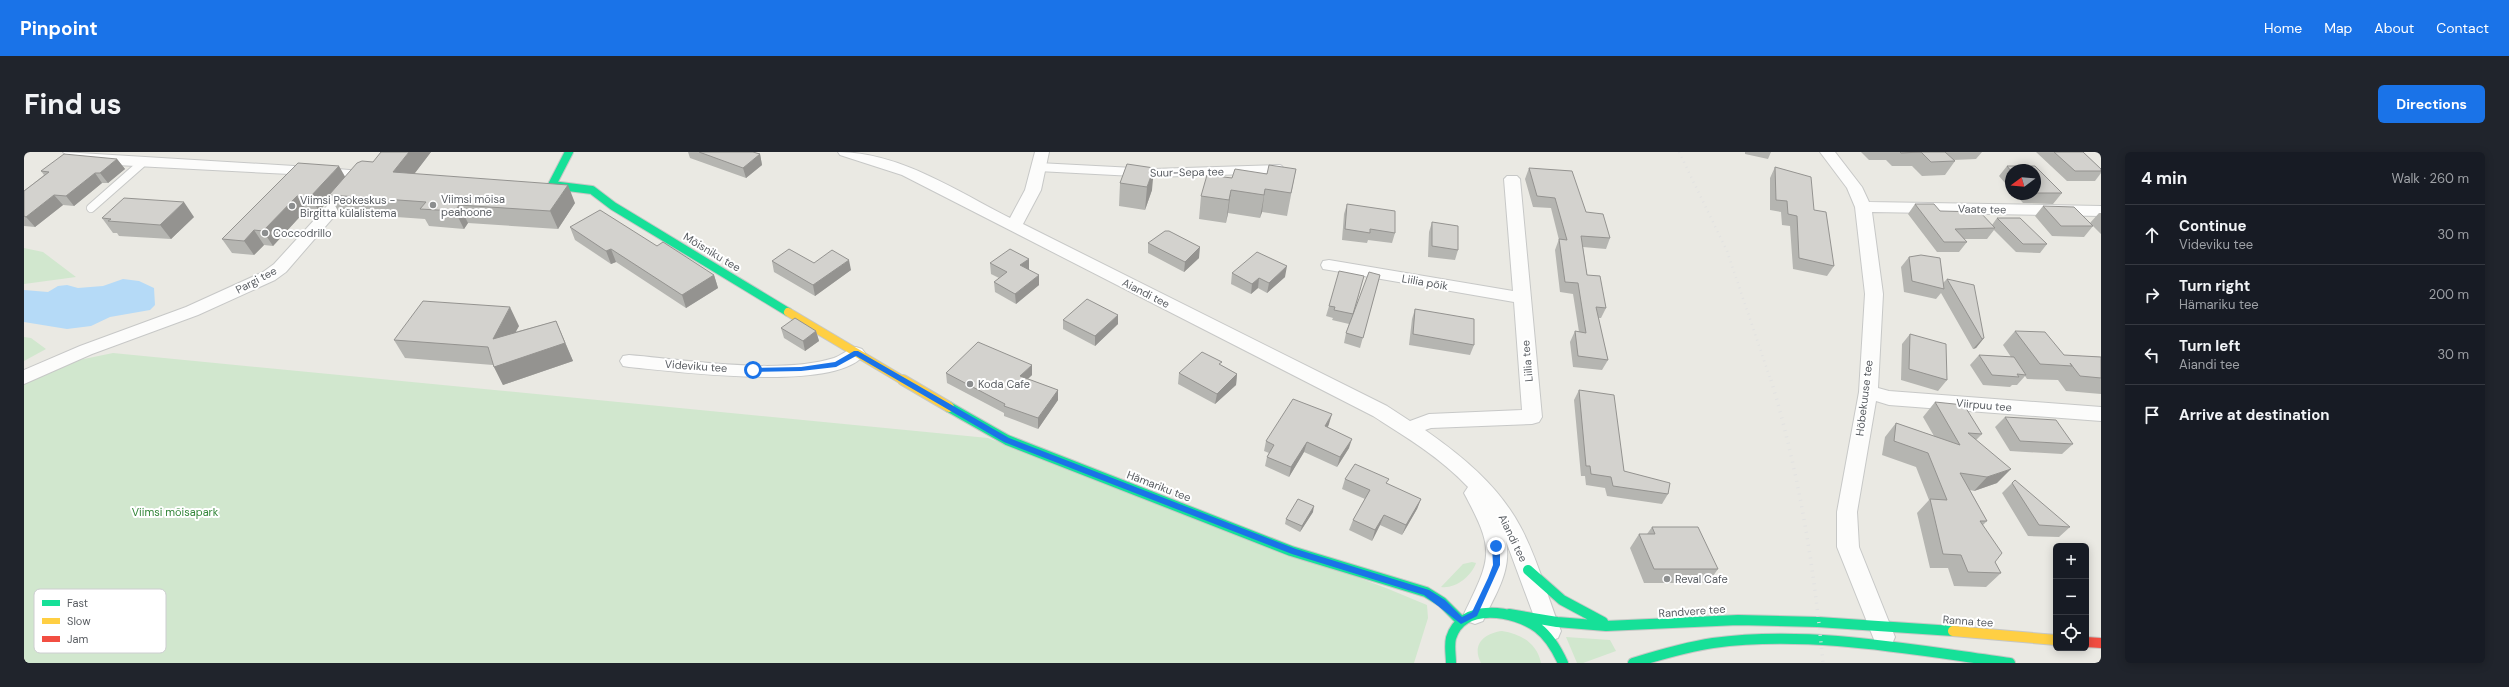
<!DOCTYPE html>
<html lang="en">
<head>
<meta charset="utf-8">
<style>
	:root { --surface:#171b24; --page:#20242c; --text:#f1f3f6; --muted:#9ea1a6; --line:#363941; --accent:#1a73e8 }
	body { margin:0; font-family:"DM Sans",sans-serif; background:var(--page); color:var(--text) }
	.controls { position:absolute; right:12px; bottom:12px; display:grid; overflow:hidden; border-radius:6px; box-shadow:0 2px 10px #0003 }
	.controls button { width:36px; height:36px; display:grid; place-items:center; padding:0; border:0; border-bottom:1px solid var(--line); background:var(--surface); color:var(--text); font:20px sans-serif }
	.compass { position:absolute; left:1981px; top:12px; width:36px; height:36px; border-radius:50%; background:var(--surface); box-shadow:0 2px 10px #0003; rotate:254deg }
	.stop { position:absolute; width:12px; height:12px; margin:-9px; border:3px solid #1a73e8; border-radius:50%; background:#fff }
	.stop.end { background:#1a73e8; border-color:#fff; box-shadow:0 1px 4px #0008 }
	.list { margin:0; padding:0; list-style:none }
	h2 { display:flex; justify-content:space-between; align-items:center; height:52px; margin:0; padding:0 16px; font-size:17px }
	h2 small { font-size:13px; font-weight:400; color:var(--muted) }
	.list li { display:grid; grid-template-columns:26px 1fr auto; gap:12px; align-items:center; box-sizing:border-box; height:60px; padding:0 16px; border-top:1px solid var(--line) }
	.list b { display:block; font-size:15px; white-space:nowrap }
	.list p { margin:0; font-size:13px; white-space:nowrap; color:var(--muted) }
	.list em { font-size:13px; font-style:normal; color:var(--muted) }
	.icon { flex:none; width:22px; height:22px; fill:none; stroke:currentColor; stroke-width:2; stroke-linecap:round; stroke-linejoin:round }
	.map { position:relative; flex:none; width:2077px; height:511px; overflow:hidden; border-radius:6px }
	header { display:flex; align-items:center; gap:24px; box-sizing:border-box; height:56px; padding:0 20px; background:var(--accent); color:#fff }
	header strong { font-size:19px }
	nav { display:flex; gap:22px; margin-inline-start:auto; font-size:14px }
	.intro { display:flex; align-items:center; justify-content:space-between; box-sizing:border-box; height:96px; padding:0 24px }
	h1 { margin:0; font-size:28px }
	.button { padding:10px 18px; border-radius:6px; background:var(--accent); color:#fff; font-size:14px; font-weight:700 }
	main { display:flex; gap:24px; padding:0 24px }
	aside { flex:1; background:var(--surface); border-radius:6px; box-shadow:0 2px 10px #0003 }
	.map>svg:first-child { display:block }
	.green { fill:#d1e7ce }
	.water { fill:#b5daf7 }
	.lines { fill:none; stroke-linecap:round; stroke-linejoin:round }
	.lane-casing { stroke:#c7c8c7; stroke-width:10 }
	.street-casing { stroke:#c7c8c7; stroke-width:2 }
	.fast-far1-casing { stroke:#c6c7c5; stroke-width:10 }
	.fast-casing { stroke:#c6c7c5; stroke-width:12 }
	.slow-far1-casing { stroke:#c6c7c5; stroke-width:10 }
	.slow-casing { stroke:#c6c7c5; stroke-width:12 }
	.jam-casing { stroke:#c6c7c5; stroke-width:12 }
	.lane { stroke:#fcfcfb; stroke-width:8 }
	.street { fill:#fcfcfb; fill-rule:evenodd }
	.fast-far1 { stroke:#16e098; stroke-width:8 }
	.fast { stroke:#16e098; stroke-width:10 }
	.slow-far1 { stroke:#ffcf43; stroke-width:8 }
	.slow { stroke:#ffcf43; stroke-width:10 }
	.jam { stroke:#f24e42; stroke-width:10 }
	.rail-far1 { stroke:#e2e2e1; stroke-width:2.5; stroke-dasharray:1 4.5; stroke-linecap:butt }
	.rail { stroke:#e2e2e1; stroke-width:3.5; stroke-dasharray:1 5.5; stroke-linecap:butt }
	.wall { fill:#b5b5b1 }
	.shaded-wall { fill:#949390 }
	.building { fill:#d3d2ce; stroke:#949390 }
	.route { fill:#1a73e8 }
	.poi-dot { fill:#8c8e8f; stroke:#fff; stroke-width:1.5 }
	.labels { text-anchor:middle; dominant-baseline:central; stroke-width:4; stroke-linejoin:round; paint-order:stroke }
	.street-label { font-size:11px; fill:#595d62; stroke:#fff }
	.poi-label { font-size:11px; fill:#595d62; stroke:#fff; text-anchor:start }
	.park-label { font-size:11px; fill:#338639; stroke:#fff }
	.key { fill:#fff; stroke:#cdced0; stroke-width:1 }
	.key-label { font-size:11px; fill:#595d62 }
</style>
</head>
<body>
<header>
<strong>Pinpoint</strong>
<nav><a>Home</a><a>Map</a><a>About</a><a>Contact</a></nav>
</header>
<div class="intro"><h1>Find us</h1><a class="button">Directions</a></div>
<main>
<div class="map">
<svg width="2077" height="511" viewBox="0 0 2077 511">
	<rect width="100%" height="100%" fill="#eae9e3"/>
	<!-- green -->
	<path class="green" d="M0 96 19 100 52 125 0 132Z
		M0 185 7 186 22 197 0 209Z
		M89 201 964 286 1362 436 1403 453 1404 466 1390 511H0V230L50 209Z
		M1448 410 1452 411C1447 425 1431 437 1417 435L1439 412Z
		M1478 479C1497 482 1513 491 1517 511H1457C1447 492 1461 481 1478 479Z
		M1542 485 1586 488 1592 499 1559 511H1553Z"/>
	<!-- water -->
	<path class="water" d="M99 127 115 129 130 136 131 153 126 158 86 165 67 174 43 177 0 170V138L24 140 34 134 43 133 54 136 79 134Z"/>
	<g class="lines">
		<defs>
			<path id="lane" d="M1014 15 1129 21 1255 17
				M67 56 117 12"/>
			<path id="street" d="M39 0 302 16 337 19 345 24 337 29 266 22 54 11 49 9Z
				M814 0C875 0 933 39 986 66L1001 38 1011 0H1025L1017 38 999 72 1363 254 1386 269 1405 262 1498 258 1490 150 1305 118 1299 117 1297 113 1299 109 1305 108 1489 139 1480 27 1483 24H1493L1496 27 1518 265 1515 270 1508 272 1407 276 1401 278C1438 304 1474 333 1496 374 1514 407 1523 444 1537 479L1534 486 1526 489 1518 486 1482 389C1488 419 1471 443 1459 469L1451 472 1443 469 1440 462C1468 404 1471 399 1440 341L1444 335C1417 306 1382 285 1349 264L878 23 816 3Z
				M1796 0H1811L1838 35 1845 50 2077 54V64L1848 60 1859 142 1854 236 1865 239 2077 255V269L1865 253 1852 249 1833 360 1835 395 1871 485 1868 492 1860 495 1852 492 1849 485 1813 395V360L1835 240 1841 142 1831 55 1823 36Z
				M328 30 336 35 333 38 262 120 251 128 174 163 68 202 0 232V218L56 194 162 155 239 120 250 112 323 32Z
				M832 195 838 197 841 201C817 242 649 219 605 215L599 214 596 209 599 204 605 203C663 208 755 223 810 206 818 203 824 197 832 195Z"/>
			<path id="fast-far1" d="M545 0 528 33 568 38 589 54 764 160"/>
			<path id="fast" d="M925 255 983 288 1267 399 1402 440 1418 450 1437 469
				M1504 418 1538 448 1579 470
				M1485 462 1533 470 1582 474 1714 468 1794 470 1929 479
				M1427 511C1427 503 1425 494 1427 486 1438 450 1490 458 1514 476 1526 485 1533 498 1539 511
				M1609 511C1635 503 1662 495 1689 491 1787 478 1889 498 1986 511"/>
			<path id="slow-far1" d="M764 160 880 229"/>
			<path id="slow" d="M879 228 925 255
				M1929 479 2032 488"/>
			<path id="jam" d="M2062 490 2077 491"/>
		</defs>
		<!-- lane casing -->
		<use href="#lane" class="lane-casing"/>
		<!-- street casing -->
		<use href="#street" class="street-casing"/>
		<!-- fast-far1 casing -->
		<use href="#fast-far1" class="fast-far1-casing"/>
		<!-- fast casing -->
		<use href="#fast" class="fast-casing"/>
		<!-- slow-far1 casing -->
		<use href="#slow-far1" class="slow-far1-casing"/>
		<!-- slow casing -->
		<use href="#slow" class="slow-casing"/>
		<!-- jam casing -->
		<use href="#jam" class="jam-casing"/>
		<!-- lane -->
		<use href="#lane" class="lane"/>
		<!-- street -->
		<use href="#street" class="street"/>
		<!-- fast-far1 -->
		<use href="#fast-far1" class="fast-far1"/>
		<!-- fast -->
		<use href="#fast" class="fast"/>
		<!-- slow-far1 -->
		<use href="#slow-far1" class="slow-far1"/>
		<!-- slow -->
		<use href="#slow" class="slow"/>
		<!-- jam -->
		<use href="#jam" class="jam"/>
		<!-- rail-far1 -->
		<path class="rail-far1" d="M1655 0 1703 99 1747 229"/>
		<!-- rail -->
		<path class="rail" d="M1747 228C1775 320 1790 415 1799 511"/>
	</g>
	<!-- wall -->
	<path class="wall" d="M407 0 390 22 551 51 534 77 444 71 440 77 405 74 401 67 315 61 307 46 295 59 282 58 249 94 240 93 230 103 208 101 198 87 274 11 321 25 349 10Z
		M664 0H729L736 2 738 13 722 26 666 6Z
		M1721 0H1747L1744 7 1721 2Z
		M1837 0H1958L1952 7 1929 8 1931 9 1921 23 1898 24 1888 14H1868L1862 8H1845Z
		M2012 0H2059L2077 17V21L2071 29H2043Z
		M93 7 101 17 84 31H78L50 54 39 53 11 75 0 74V39L20 23 17 19Z
		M1103 12 1128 38 1121 58 1095 54 1096 31Z
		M1983 14H2011L2038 41 2029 52 1999 51 1991 42H2011V18H1987V38L1975 24Z
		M1751 15 1790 58 1810 114 1803 124 1769 117 1766 74 1758 73 1757 60 1746 58V26Z
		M1505 16 1562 60 1586 86 1582 97 1559 95 1563 123 1582 156 1577 166H1574L1584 208 1578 218 1549 215 1546 190 1551 179 1555 180 1549 142 1536 140 1531 98 1535 87V88L1527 56 1509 55 1501 27Z
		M1272 17 1263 64 1238 60 1236 66 1204 61 1202 71 1175 67 1177 44 1208 26 1243 22Z
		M1323 52 1371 81 1368 91 1344 88 1343 91 1318 88 1320 62Z
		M1891 52 1968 73 1973 66 2023 92 2016 101 1992 100 1970 78 1963 87H1940L1943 90 1935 100H1913L1884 62Z
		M2019 54 2069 74 2060 85 2028 84 2011 64Z
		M2075 61H2077V82L2066 71Z
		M170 65 147 87 95 84 93 81H89L78 66Z
		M1408 70 1434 98 1431 108 1404 105 1405 80Z
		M546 75 633 94 690 123 694 136 662 156 592 110 587 112 551 88Z
		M1124 91 1175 106 1160 120 1124 101Z
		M1885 105 1919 131 1923 127 1960 186 1952 196 1949 197 1917 141 1912 147 1880 140 1877 115Z
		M1005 107 1004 117 1015 133 992 152 971 140 970 130 975 126 967 122 966 111Z
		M748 109 790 111 827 118 791 144 750 120Z
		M1208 121 1261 125 1243 141 1234 136 1227 142 1207 132Z
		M1356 123 1336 196 1320 191 1322 181 1325 172 1308 168 1309 166 1302 164 1305 154 1337 135 1330 160Z
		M1391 157 1450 193 1446 203 1385 193 1388 167Z
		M1039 168 1094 172 1071 194 1039 177Z
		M532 169 549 209 479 233 469 213 381 206 370 188 495 174 491 180Z
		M757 176 792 179 795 189 781 199 760 186Z
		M1991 179 2040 203 2077 205V242L2042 239 2034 228 2003 227 2001 224 1993 233H1988L1986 235 1959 233 1946 213 1955 203 1987 205 1979 193Z
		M1886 182 1923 228 1914 239 1877 228 1878 192Z
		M1197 213 1213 222 1212 233 1191 252 1154 232 1155 221Z
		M922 221 1008 223 1004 227 1034 238V248L1014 277 980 264V261L923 231Z
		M1555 238 1600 319 1644 342 1638 352 1583 344 1581 336 1562 333 1561 324H1557L1550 248Z
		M1911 250 1958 282 1952 288 1973 331 1950 339 1946 338 1963 369 1959 373 1971 410 1977 421 1962 435 1930 434 1924 416H1906L1893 361 1905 348 1892 315 1858 303 1861 285 1872 271 1910 284 1899 265Z
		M1981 265 2049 292 2038 302 1986 299 1971 275Z
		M1305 272 1304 275 1325 296 1313 315 1280 300 1265 325 1241 314 1243 305 1245 301 1240 299 1242 289Z
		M1321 327 1363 332 1397 347 1393 357 1378 383 1356 373 1348 389 1325 378 1329 368 1341 347 1318 337Z
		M1988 331 2046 375 2035 385 2004 384 1978 341Z
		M1289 360 1276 380 1261 372 1262 367Z
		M1628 375 1694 417 1684 431H1620L1606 396 1615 382H1623Z"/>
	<!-- shaded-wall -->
	<path class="shaded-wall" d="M385 0H407L378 38 369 20Z
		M736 2 738 13 722 26 719 16Z
		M93 7 101 17 84 31 76 21Z
		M315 14 323 28 305 43 307 46 295 59 286 45Z
		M1130 16 1128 38 1121 58 1123 35Z
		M71 21 78 31 50 54 42 44Z
		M544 33 551 51 534 77 526 59Z
		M1241 37 1238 60 1236 66 1240 43Z
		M1207 38 1204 61 1202 71 1205 48Z
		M30 43 39 53 11 75 2 65Z
		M273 44 282 58 249 94 239 79Z
		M160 50 170 65 147 87 136 73Z
		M435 53 444 71 440 77 431 59Z
		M230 78 240 93 230 103 220 89Z
		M1176 95 1175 106 1160 120 1161 110Z
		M587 97 592 110 587 112 582 99Z
		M1005 107V117L997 123 996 113Z
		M825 108 827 118 791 144 789 133Z
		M1263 114 1261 125 1243 141 1245 131Z
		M690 123 694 136 662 156 658 143Z
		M1015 123V133L992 152 991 142Z
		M1235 126 1234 136 1227 142 1228 132Z
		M486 155 495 174 478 205 469 187Z
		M1094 163V172L1071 194V184Z
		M532 169 549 209 479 233 470 215Z
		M792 179 795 189 781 199 779 189Z
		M1960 186 1952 196 1949 197 1958 187Z
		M1008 213V223L996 234V224Z
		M1213 222 1212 233 1191 252 1193 242Z
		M1034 238V248L1014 277V266Z
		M1308 262 1305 272 1299 284 1301 274Z
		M1328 287 1325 296 1313 315 1316 305Z
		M1283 290 1280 300 1265 325 1267 315Z
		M1987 317 1973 331 1950 339 1963 325Z
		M1397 347 1393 357 1378 383 1382 373Z
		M1290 354 1289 360 1276 380 1278 374Z
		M1360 363 1356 373 1348 389 1351 378Z"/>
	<!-- building -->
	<path class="building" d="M357 0H385L369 20 544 33 526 59 435 53 431 59 396 57 402 50 305 43 333 11 338 9 349 10Z
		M675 0H729L736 2 719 16Z
		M1876 0H1921L1931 9 1907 10 1897 0 1877 1Z
		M2030 0H2059L2077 17V19H2051Z
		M40 2 93 7 76 21H71L42 44 30 43 2 65 0 64V39L25 20 17 19Z
		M274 11 315 14 286 45 273 44 239 79 230 78 220 89 198 87Z
		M1103 12 1130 16 1123 35 1096 31Z
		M1245 13 1272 17 1267 41 1241 37 1240 43 1207 38 1205 48 1177 44 1183 23 1208 26 1211 17 1243 22Z
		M1983 14H2011L2038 41H2011V18H1987V19Z
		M1751 15 1787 25 1790 58 1802 60 1810 114 1775 106 1773 64 1764 62 1763 49 1752 48Z
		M1505 16 1548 19 1562 60 1579 62 1586 86 1557 84 1563 123 1576 124 1582 156 1572 155 1584 208 1554 204 1551 179 1562 181 1554 131 1541 130 1535 87 1543 88 1531 46 1513 44Z
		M100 46 160 50 136 73 84 69 87 67 78 66Z
		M1323 52 1371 59V81L1346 77V81L1321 77Z
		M1891 52H1910L1916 59 1956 60 1971 76 1931 77 1943 90H1920Z
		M2019 54 2050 55 2069 74H2037Z
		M576 58 633 94 639 90 690 123 658 143 587 97 582 99 546 75Z
		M1973 66H1996L2023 92H1999Z
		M1408 70 1434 74V98L1408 94Z
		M1141 79H1145L1176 95 1161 110 1124 91Z
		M765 97 790 111 808 98 825 108 789 133 748 109Z
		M986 97 1005 107 996 113 1015 123 991 142 970 130 983 120 966 111Z
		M1233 100 1263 114 1245 131 1235 126 1228 132 1208 121Z
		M1897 103 1916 106 1920 137 1888 129 1885 105Z
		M1315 119 1340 124 1329 162 1310 158 1311 155 1305 154Z
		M1345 120 1356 123 1339 186 1322 181Z
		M1923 127 1950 133 1960 186 1958 187Z
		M1063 147 1094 163 1071 184 1039 168Z
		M399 149 486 155 469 187 532 169 541 191 470 215 464 195 370 188Z
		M1391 157 1450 167V193L1389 182Z
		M771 166 792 179 779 189 757 176Z
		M1991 179 2021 180 2040 203 2077 205V226L2056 224 2046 211 2048 214 2016 212Z
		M1886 182 1922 192 1923 228 1885 217Z
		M954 190 1008 213 996 224 1034 238 1014 266 980 254 981 252 922 221Z
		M1178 200 1198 210 1195 212 1213 222 1193 242 1155 221Z
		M1955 203 1990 205 2002 223 1993 222 1995 225 1968 223Z
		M1555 238 1590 243 1600 319 1646 331 1644 342 1589 334 1587 325 1567 322 1566 314H1562Z
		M1269 247 1308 262 1301 274 1328 287 1316 305 1283 290 1267 315 1243 305 1250 293 1242 289Z
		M1911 250 1940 253 1958 282 1944 281 1987 317 1963 325 1936 321 1963 369H1956L1978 401 1971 410 1977 421 1944 420 1937 403 1919 402 1906 347 1923 348 1904 301 1870 289 1872 271 1936 293Z
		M1981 265 2032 268 2049 292 1996 289Z
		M1331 312 1365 327 1362 331 1397 347 1382 373 1360 363 1351 378 1329 368 1346 338 1321 327Z
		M1991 328 2046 375 2015 373 1988 331Z
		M1274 347 1290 354 1278 374 1262 367Z
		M1628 375H1674L1694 417H1630L1615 382H1631Z"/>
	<!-- route -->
	<path class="route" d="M830 199H834L985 286 1272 397 1405 438 1421 448 1438 465 1448 460 1464 426 1469 413 1468 394 1472 391 1476 394V413L1453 464 1437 472 1400 443 1268 402 980 290 832 204 812 215 777 219 729 220 726 218 729 216 777 215 811 210Z"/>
	<!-- markers -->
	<g class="poi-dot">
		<circle cx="409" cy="53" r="4"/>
		<circle cx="268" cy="54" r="4"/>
		<circle cx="241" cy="81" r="4"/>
		<circle cx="946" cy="232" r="4"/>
		<circle cx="1643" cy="427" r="4"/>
	</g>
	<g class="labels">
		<!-- street labels -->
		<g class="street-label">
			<text transform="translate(1163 20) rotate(-1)">Suur-Sepa tee</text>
			<text transform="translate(1958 57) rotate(1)">Vaate tee</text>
			<text transform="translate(688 100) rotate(31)">Mõisniku tee</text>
			<text transform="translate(232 128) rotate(-28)">Pargi tee</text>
			<text transform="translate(1401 130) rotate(10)">Liilia põik</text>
			<text transform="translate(1122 141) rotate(27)">Aiandi tee</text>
			<text transform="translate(1503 209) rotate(-95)">Liilia tee</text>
			<text transform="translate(672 214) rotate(4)">Videviku tee</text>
			<text transform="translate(1840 246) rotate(-83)">Hõbekuuse tee</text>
			<text transform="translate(1960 253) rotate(5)">Viirpuu tee</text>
			<text transform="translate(1135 334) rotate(21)">Hämariku tee</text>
			<text transform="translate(1489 386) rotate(64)">Aiandi tee</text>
			<text transform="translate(1668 459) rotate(-4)">Randvere tee</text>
			<text transform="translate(1944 469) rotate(4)">Ranna tee</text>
		</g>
		<!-- poi labels -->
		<g class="poi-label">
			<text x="417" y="47">Viimsi mõisa<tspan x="417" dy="13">peahoone</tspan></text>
			<text x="276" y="48">Viimsi Peokeskus -<tspan x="276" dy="13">Birgitta külalistema</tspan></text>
			<text x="249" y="81">Coccodrillo</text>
			<text x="954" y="232">Koda Cafe</text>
			<text x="1651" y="427">Reval Cafe</text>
		</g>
		<!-- park labels -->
		<g class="park-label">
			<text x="151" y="360">Viimsi mõisapark</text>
		</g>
	</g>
	<!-- legend -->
	<rect x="10" y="437" width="132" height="64" rx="6" class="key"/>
	<rect x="18" y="448" width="18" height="6" fill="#16e098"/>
	<rect x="18" y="466" width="18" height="6" fill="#ffcf43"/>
	<rect x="18" y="484" width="18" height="6" fill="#f24e42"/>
	<g class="key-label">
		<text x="43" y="455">Fast</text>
		<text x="43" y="473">Slow</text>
		<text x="43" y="491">Jam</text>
	</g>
</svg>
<div class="controls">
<button>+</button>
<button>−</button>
<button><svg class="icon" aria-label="locate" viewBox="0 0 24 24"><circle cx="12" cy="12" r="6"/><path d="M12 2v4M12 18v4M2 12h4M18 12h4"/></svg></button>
</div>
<svg class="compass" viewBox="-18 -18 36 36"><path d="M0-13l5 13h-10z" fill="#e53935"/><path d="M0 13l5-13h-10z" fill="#9ea1a6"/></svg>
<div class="stop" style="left:729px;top:218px"></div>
<div class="stop end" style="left:1472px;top:394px"></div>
</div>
<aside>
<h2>4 min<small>Walk · 260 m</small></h2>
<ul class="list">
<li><svg class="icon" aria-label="ahead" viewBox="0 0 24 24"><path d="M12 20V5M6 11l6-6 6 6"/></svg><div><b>Continue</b><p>Videviku tee</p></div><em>30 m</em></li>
<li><svg class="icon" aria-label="right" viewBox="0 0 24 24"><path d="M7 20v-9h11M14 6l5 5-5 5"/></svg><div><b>Turn right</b><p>Hämariku tee</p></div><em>200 m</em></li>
<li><svg class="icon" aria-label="left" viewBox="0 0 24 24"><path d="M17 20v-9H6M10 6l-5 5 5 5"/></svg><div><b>Turn left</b><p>Aiandi tee</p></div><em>30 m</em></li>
<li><svg class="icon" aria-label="arrive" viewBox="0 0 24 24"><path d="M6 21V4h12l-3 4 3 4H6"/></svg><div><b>Arrive at destination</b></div></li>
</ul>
</aside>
</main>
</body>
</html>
